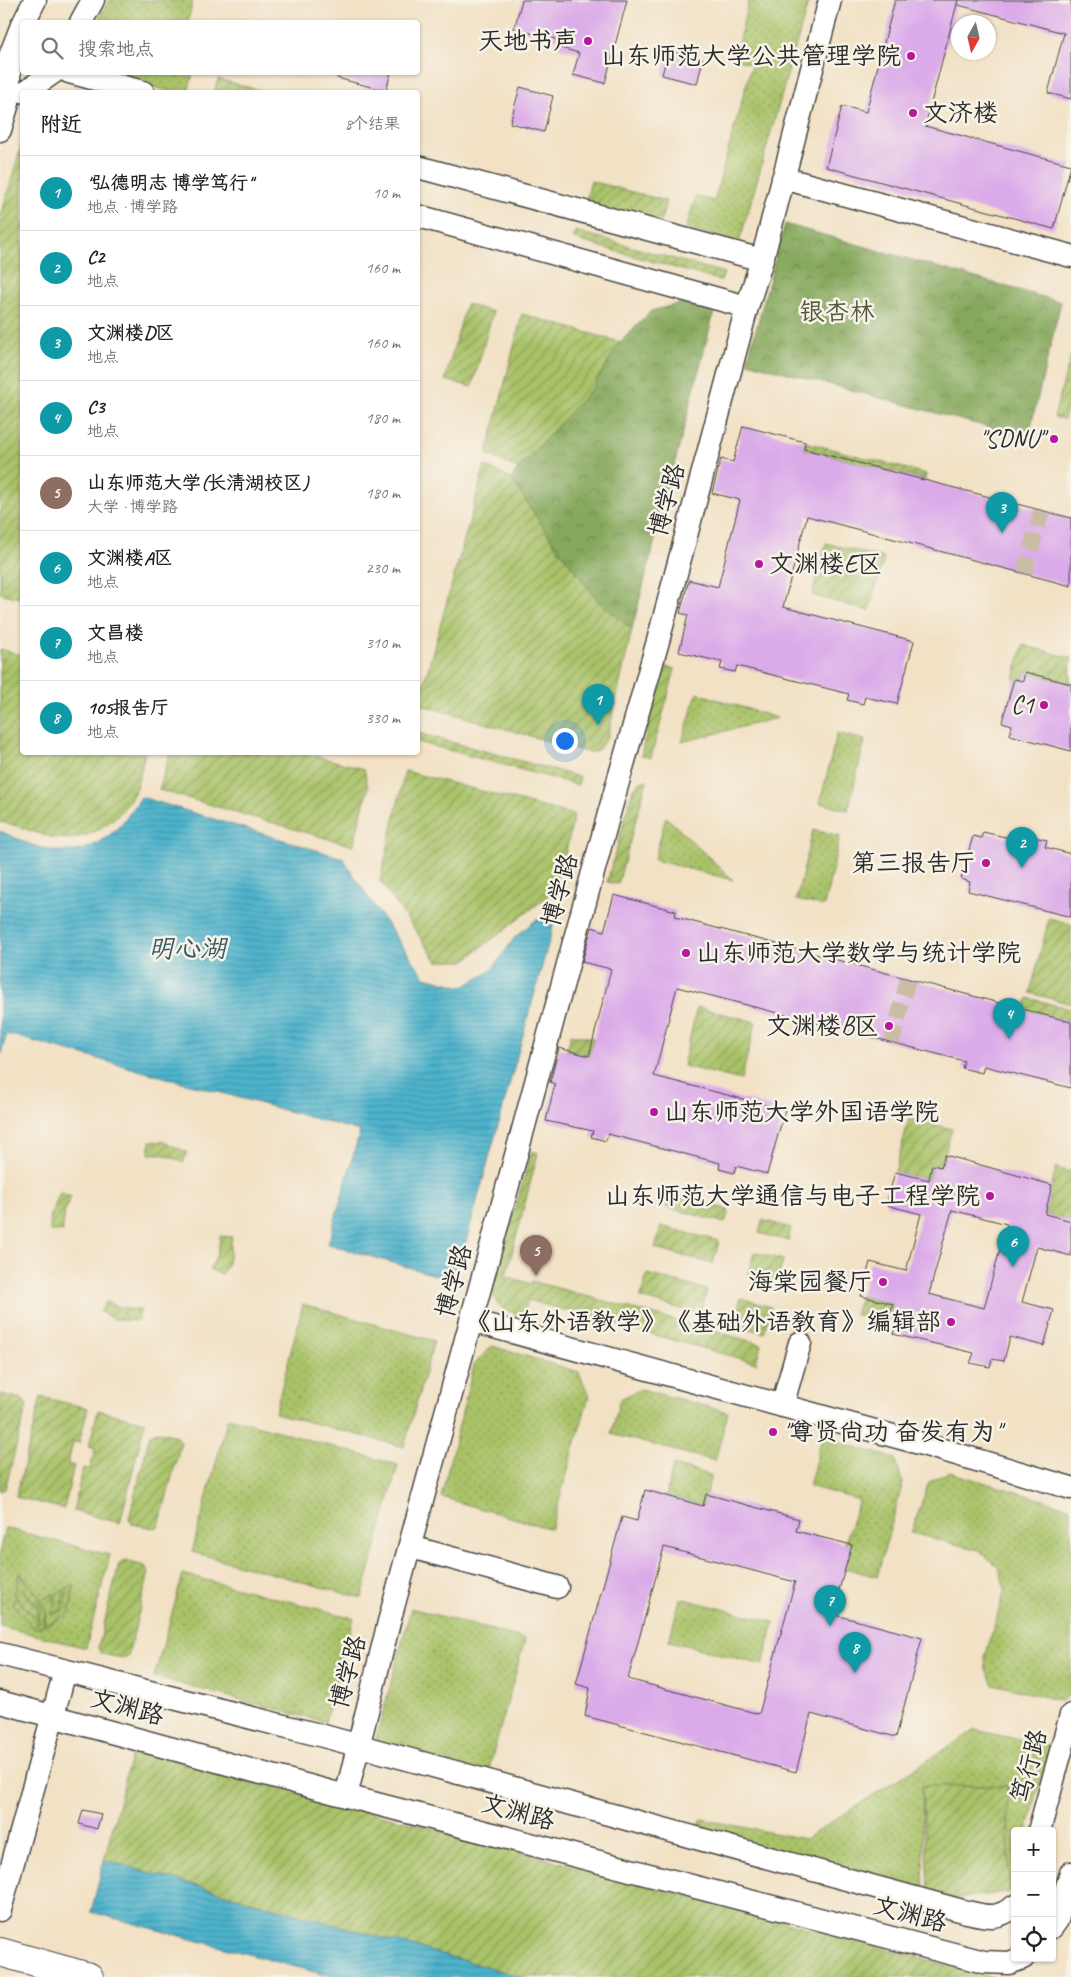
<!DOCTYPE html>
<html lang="zh">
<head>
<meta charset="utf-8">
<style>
	:root { --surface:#fff; --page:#f6f6f6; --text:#222; --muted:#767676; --line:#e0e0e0; --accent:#1a73e8 }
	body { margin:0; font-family:Caveat,"LXGW WenKai TC",sans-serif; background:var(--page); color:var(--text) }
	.controls { position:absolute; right:15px; bottom:15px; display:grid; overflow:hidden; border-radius:5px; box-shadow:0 1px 4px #0004 }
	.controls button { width:45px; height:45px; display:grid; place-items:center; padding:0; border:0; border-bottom:1px solid var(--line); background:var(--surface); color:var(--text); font:25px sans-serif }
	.compass { position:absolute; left:951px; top:15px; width:45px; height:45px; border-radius:50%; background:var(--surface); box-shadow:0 1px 4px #0004; rotate:188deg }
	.you { position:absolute; left:564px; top:740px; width:18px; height:18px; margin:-12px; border:4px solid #fff; border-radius:50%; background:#1a73e8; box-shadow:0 0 0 8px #1a73e833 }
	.badge { display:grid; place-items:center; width:32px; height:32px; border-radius:50%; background:var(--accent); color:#fff; font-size:16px; font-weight:700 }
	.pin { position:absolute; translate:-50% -41px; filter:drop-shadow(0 1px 2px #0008) }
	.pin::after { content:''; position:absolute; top:26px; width:18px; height:15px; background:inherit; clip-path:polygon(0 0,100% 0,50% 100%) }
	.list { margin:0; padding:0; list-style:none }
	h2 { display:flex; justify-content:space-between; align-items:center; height:65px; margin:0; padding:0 20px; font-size:21px }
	h2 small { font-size:16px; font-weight:400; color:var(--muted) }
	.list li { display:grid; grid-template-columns:32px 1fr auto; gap:15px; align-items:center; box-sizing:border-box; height:75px; padding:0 20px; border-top:1px solid var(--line) }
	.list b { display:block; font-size:19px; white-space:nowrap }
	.list p { margin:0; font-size:16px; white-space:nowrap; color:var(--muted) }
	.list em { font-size:16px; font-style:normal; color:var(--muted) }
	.icon { flex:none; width:28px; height:28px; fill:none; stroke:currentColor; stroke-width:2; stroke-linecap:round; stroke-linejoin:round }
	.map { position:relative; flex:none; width:1071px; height:1977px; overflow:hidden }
	.search { position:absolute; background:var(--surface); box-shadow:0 1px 4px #0004; left:20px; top:20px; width:400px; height:55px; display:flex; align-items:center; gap:12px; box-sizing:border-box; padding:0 18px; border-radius:5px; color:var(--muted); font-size:19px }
	.panel { position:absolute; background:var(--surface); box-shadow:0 1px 4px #0004; left:20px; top:90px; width:400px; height:665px; border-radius:5px }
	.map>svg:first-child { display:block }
	.grass { fill:url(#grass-dots); stroke:#6a764a; fill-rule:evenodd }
	.forest { fill:url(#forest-crowns); stroke:#586a44 }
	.garden { fill:url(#garden-furrows); stroke:#6a764a }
	.water { fill:url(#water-rules); stroke:#3c6f7c }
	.building { fill:#dbabe9; fill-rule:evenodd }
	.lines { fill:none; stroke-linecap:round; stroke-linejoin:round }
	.pedestrian-tunnel { stroke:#cabda5; stroke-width:16; stroke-dasharray:16 8; stroke-linecap:butt }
	.minor-casing { stroke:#494642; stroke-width:25 }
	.primary-casing { stroke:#494642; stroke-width:30 }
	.minor { stroke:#fff; stroke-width:22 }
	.primary { stroke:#fff; stroke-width:28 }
	.poi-dot { fill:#b5179e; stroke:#f7f3e8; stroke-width:2 }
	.labels { text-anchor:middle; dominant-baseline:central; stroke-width:5; stroke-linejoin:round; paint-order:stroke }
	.poi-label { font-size:25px; fill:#2b2b2b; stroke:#f7f3e8; text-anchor:end }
	.park-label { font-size:25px; fill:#51583d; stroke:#f7f3e8 }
	.street-label { font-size:25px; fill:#2b2b2b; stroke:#f7f3e8 }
	.water-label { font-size:26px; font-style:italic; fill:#375b63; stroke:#f7f3e8 }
</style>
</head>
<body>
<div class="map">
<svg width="1071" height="1977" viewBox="0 0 1071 1977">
	<defs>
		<pattern id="grass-dots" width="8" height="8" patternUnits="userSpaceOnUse" patternTransform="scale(1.25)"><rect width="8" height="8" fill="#a9c268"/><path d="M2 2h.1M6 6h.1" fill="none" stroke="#8a9e56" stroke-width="1.8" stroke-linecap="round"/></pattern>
		<pattern id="forest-crowns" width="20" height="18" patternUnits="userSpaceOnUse" patternTransform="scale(1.25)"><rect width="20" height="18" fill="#86a85c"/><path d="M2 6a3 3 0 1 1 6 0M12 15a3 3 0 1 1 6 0" fill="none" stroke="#6e894c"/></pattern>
		<pattern id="garden-furrows" width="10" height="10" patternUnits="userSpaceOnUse" patternTransform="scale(1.25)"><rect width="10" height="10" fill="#a9c268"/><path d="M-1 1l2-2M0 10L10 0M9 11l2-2" fill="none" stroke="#8a9e56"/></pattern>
		<pattern id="water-rules" width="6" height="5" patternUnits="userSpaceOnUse" patternTransform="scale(1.25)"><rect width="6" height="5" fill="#4db3cc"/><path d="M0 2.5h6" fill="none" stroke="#4092a6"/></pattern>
	</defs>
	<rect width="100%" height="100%" fill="#f7f3e8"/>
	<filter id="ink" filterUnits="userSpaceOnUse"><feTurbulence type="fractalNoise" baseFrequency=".02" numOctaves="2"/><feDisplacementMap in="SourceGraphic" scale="10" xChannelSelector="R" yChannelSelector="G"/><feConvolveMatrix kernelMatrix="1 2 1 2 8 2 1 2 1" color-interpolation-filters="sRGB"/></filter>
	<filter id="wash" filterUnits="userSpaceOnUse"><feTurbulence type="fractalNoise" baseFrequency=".0096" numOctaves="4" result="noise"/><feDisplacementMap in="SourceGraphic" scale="20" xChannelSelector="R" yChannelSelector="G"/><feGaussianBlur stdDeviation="1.12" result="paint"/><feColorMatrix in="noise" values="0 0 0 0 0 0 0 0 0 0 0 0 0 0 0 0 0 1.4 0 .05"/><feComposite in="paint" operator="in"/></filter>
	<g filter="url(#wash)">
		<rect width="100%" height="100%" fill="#f2e1c4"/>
		<!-- grass -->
		<path class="grass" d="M109 0H193L188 22H97Z
			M749 0H809L739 243 686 229 696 196 714 201 752 64 734 59Z
			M97 73H193L188 92H174Z
			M697 693 777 718 682 742Z
			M837 733 865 740 848 810 820 803Z
			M666 817 733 880 654 860Z
			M813 830 840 836 824 906 796 900Z
			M303 1304 434 1341 404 1447 275 1413Z
			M492 1346 579 1372 589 1396 551 1529 441 1497 474 1365Z
			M641 1389 728 1412 715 1461 611 1434 620 1399Z
			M228 1417 398 1465 362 1598 192 1552Z
			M822 1437 894 1458 903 1482 877 1577 845 1568 851 1546 845 1543 859 1500 809 1486Z
			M673 1465 711 1475 703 1506 666 1496Z
			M949 1472 1071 1508V1694L1061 1701 993 1684 986 1670 985 1657 1005 1589 999 1568 979 1550 911 1533 929 1482Z
			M5 1528 110 1555 86 1648 0 1626V1549ZM20 1573 40 1597 38 1606 22 1587 21 1590 38 1609 34 1628 13 1605 15 1598 32 1617 33 1614 15 1596ZM74 1586 69 1614 46 1625 48 1608 46 1606 43 1626 37 1628 43 1599 47 1597 49 1599V1596L54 1594 53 1605 55 1608 57 1593 64 1590 61 1609 52 1613 51 1616 64 1610 67 1588Z
			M183 1574 354 1618 325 1722 154 1677Z
			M680 1598 774 1622 763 1665 669 1641Z
			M411 1608 525 1639 487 1776 374 1746Z
			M975 1730 1050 1746 1027 1831H1015V1875L1010 1892 1007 1786H922L924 1906 694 1836 701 1819 805 1839Z"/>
		<!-- forest -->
		<path class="forest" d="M785 224 1061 302 1028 438 747 362Z
			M681 303 714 312 632 629 599 602 553 542 511 479 518 469 592 388 620 342 651 311Z"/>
		<!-- garden -->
		<path class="garden" d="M218 79 267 92H214Z
			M22 143V599L0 593V219Z
			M591 181 666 201 660 224 585 204Z
			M576 231 724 273 721 281 573 239Z
			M466 304 493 312 472 387 445 380Z
			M522 314 620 342 592 388 518 469 487 454Z
			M1071 355V395L1064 419 1054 417Z
			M805 442 926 474 925 480 804 449Z
			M485 466 511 479 553 542 599 602 632 629 608 736 599 749 590 753 418 704Z
			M826 543 884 558 869 611 812 595Z
			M1023 645 1071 658 1070 684 1025 672 1023 681 1014 679Z
			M0 649 22 655V752L145 753C142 765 140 778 135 790 125 815 94 838 67 839 44 839 22 825 0 822Z
			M663 666 675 669 651 758 641 755Z
			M418 733 580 777 578 785 418 742Z
			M170 752 305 753 364 769 368 788 353 846 159 790Z
			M405 771 574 815 563 865 547 897 464 961H437L380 881Z
			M647 780 618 884 607 882 633 789 639 783Z
			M1049 918 1071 924V1004L1030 993Z
			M1028 998 1071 1009V1022L1024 1010Z
			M697 1007 756 1022 741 1080 683 1066Z
			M571 1034 593 1038 589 1056 567 1050Z
			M909 1118 952 1129 941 1167 932 1165 929 1180 895 1172Z
			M150 1141 164 1142 187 1152 183 1163C171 1156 162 1153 149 1154Z
			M532 1151 538 1153 506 1276 531 1284 532 1281 761 1344 756 1363 528 1300 523 1316C504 1310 497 1309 491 1289Z
			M1056 1168 1071 1172V1221L1045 1214Z
			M60 1192 71 1197C65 1209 62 1218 63 1231H50V1216Z
			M670 1193 729 1210 725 1223 666 1207Z
			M762 1220 791 1228 788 1241 759 1233Z
			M661 1226 719 1241 713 1264 655 1248Z
			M220 1236 232 1237 228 1263 221 1275 209 1269C217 1258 219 1249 220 1236Z
			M754 1252 783 1260 777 1282 748 1274Z
			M647 1274 707 1290 700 1314 640 1298Z
			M861 1296 893 1304 887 1324 855 1315Z
			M741 1298 771 1307 764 1333 734 1324Z
			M106 1301C117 1308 127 1309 140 1310L139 1321 113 1319 100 1312Z
			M2 1394 22 1399 27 1405 5 1489 0 1491V1395Z
			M41 1397 88 1408 79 1443 73 1442 68 1464 74 1466 64 1509 16 1497Z
			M98 1410 145 1422 120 1523 73 1511 83 1468 90 1469 95 1448 89 1446Z
			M156 1431 177 1436 181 1442 159 1526 154 1528 132 1524 129 1518 150 1434Z
			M125 1561 145 1566 149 1572 128 1656 122 1658 101 1654 98 1648 119 1564Z
			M19 1573 40 1598 39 1606 22 1588 21 1590 38 1609 34 1629 13 1605 15 1598 32 1616 33 1614 15 1596Z
			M74 1585 69 1614 45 1625 46 1606 43 1626 37 1629 43 1599 47 1597 49 1598V1596L54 1594 53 1605 55 1607 57 1593 64 1590 61 1609 52 1613V1615L64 1610 67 1588Z
			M133 1749 993 1977H522L104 1860Z
			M922 1786H1007L1010 1892 929 1902Z"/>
		<!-- water -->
		<path class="water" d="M141 797 343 858C368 899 397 938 425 977L463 987 492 970 515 937 536 920 556 916 455 1281 328 1244 360 1131 7 1034 0 1057V831C15 837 31 846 47 849 93 859 118 833 141 797Z
			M104 1860 522 1977H333L91 1912Z"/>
		<g id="blocks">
			<!-- building -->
			<path class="building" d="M522 0H627L605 83 573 75 579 53 557 47 559 40 514 29Z
				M895 0H958L925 126 1071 165 1054 229 826 167 842 106 866 112Z
				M959 0H1071V99L1048 93 1064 33 958 5Z
				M668 51 703 59 697 84 662 75Z
				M338 72H391L386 91 337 78Z
				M520 87 553 96 544 132 510 123Z
				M743 426 805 442 804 449 1071 518V586L807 516 783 607 914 641 897 704 865 697 863 704 847 700 849 694 737 666 735 672 720 669 722 662 679 652 688 615 680 613 689 580 718 587 740 500 712 493 721 459 733 462Z
				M1025 672 1071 684V751L1010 735 1012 725 1002 722 1014 679 1023 681Z
				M983 832 1027 842 1029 836 1047 840 1045 847 1071 854V917L968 891 970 882 961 879 973 836 981 838Z
				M614 895 676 911 675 917 1071 1022V1088L984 1066 982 1073 962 1068 964 1061 677 987 654 1076 785 1110 767 1174 736 1166 734 1173 719 1169 720 1163 608 1134 606 1141 591 1137 593 1131 546 1121 555 1084 550 1082 559 1048 589 1056 611 969 582 962 592 927 604 931Z
				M945 1155 1052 1185 1045 1214 1071 1221V1256L1037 1247 1022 1302 1054 1310 1044 1346 1010 1337 1004 1361 992 1359 990 1367 970 1363 974 1353 893 1334 895 1327 887 1324 893 1304 861 1296 870 1262 906 1271 921 1214 886 1205 895 1172 929 1180 932 1165 941 1167ZM952 1210 1007 1224 984 1308 929 1294Z
				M645 1490 703 1506 706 1494 799 1519 796 1531 852 1545 832 1614 922 1638 896 1737 811 1714 796 1772 585 1716 590 1688 576 1684 622 1517 637 1521ZM664 1547 795 1582 759 1714 628 1679Z
				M83 1810 101 1814 97 1829 79 1824Z"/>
		</g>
	</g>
	<g filter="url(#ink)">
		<use href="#blocks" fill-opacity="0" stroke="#494642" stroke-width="1"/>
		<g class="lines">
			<!-- pedestrian-tunnel -->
			<path class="pedestrian-tunnel" d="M1024 573 1042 510
				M892 1042 908 979"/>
			<defs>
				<path id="minor" d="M24 22 35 0
					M81 22 93 0
					M69 72 143 92
					M25 92 54 72
					M0 130 8 103 10 56 22 25
					M418 167 762 260
					M783 178 1071 256
					M418 216 747 307
					M472 1321 919 1443 1071 1488
					M782 1406 800 1343
					M411 1547 557 1587
					M0 1654 327 1737 963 1911C985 1916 996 1921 1015 1906
					M0 1702 346 1796 984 1962 1009 1963 1023 1958
					M346 1796 389 1622 610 810 658 641 747 307 762 260 830 0
					M1039 1831 1071 1715
					M0 1910 65 1671
					M1052 1927 1057 1920 1071 1873"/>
				<path id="primary" d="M0 1952 89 1977"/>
			</defs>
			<!-- minor casing -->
			<use href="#minor" class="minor-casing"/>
			<!-- primary casing -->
			<use href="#primary" class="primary-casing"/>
			<!-- minor -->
			<use href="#minor" class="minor"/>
			<!-- primary -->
			<use href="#primary" class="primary"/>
		</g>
	</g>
	<!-- markers -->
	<g class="poi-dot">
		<circle cx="588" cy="41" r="5"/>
		<circle cx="911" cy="56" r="5"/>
		<circle cx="913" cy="113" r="5"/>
		<circle cx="1054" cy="439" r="5"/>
		<circle cx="759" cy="564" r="5"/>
		<circle cx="1044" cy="705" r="5"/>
		<circle cx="986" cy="863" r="5"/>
		<circle cx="686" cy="953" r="5"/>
		<circle cx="889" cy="1026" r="5"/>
		<circle cx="654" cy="1112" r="5"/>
		<circle cx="990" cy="1196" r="5"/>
		<circle cx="883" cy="1282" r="5"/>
		<circle cx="951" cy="1322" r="5"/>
		<circle cx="773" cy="1432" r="5"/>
	</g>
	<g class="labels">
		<!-- poi labels -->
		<g class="poi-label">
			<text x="578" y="41">天地书声</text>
			<text x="901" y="56">山东师范大学公共管理学院</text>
			<text x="923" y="113" text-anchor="start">文济楼</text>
			<text x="1044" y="439">"SDNU"</text>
			<text x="769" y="564" text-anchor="start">文渊楼E区</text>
			<text x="1034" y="705">C1</text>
			<text x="976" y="863">第三报告厅</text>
			<text x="696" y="953" text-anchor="start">山东师范大学数学与统计学院</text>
			<text x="879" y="1026">文渊楼B区</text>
			<text x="664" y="1112" text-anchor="start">山东师范大学外国语学院</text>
			<text x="980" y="1196">山东师范大学通信与电子工程学院</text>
			<text x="873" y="1282">海棠园餐厅</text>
			<text x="941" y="1322">《山东外语教学》《基础外语教育》编辑部</text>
			<text x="783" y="1432" text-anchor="start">"尊贤尚功 奋发有为"</text>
		</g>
		<!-- park labels -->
		<g class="park-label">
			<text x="837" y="312">银杏林</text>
		</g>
		<!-- street labels -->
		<g class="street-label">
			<text transform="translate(667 500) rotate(-75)">博学路</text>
			<text transform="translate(560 890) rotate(-75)">博学路</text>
			<text transform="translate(454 1281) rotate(-75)">博学路</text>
			<text transform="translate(348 1672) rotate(-75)">博学路</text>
			<text transform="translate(127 1707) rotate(15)">文渊路</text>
			<text transform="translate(1029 1766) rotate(-75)">笃行路</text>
			<text transform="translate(518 1812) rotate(15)">文渊路</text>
			<text transform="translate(910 1914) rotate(15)">文渊路</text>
		</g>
		<!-- water labels -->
		<g class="water-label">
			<text x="187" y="948">明心湖</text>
		</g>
	</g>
</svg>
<div class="controls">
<button>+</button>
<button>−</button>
<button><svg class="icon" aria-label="locate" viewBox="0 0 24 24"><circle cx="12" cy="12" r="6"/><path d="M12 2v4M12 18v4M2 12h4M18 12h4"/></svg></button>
</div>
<svg class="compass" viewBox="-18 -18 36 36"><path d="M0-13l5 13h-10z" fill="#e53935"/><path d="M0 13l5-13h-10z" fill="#767676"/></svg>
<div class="you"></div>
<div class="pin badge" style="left:598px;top:725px;background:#0f9aa8">1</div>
<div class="pin badge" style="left:1022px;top:868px;background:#0f9aa8">2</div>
<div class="pin badge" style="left:1002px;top:533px;background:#0f9aa8">3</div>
<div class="pin badge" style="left:1009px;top:1039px;background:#0f9aa8">4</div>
<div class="pin badge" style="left:536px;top:1276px;background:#8d6e63">5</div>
<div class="pin badge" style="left:1013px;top:1267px;background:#0f9aa8">6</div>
<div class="pin badge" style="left:830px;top:1626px;background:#0f9aa8">7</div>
<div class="pin badge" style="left:855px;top:1673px;background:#0f9aa8">8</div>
<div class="search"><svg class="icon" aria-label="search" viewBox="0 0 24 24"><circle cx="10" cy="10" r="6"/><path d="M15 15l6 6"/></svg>搜索地点</div>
<section class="panel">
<h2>附近<small>8个结果</small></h2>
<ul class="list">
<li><span class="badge" style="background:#0f9aa8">1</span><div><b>&quot;弘德明志 博学笃行&quot;</b><p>地点 · 博学路</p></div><em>10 m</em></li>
<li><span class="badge" style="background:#0f9aa8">2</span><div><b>C2</b><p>地点</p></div><em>160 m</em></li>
<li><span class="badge" style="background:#0f9aa8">3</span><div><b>文渊楼D区</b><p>地点</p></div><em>160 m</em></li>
<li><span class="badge" style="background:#0f9aa8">4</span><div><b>C3</b><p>地点</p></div><em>180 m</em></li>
<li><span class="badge" style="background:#8d6e63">5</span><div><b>山东师范大学(长清湖校区)</b><p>大学 · 博学路</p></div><em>180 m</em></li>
<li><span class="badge" style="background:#0f9aa8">6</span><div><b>文渊楼A区</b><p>地点</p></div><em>230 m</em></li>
<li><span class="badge" style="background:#0f9aa8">7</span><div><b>文昌楼</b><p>地点</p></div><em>310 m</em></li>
<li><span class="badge" style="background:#0f9aa8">8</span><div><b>105报告厅</b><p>地点</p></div><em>330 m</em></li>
</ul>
</section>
</div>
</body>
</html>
